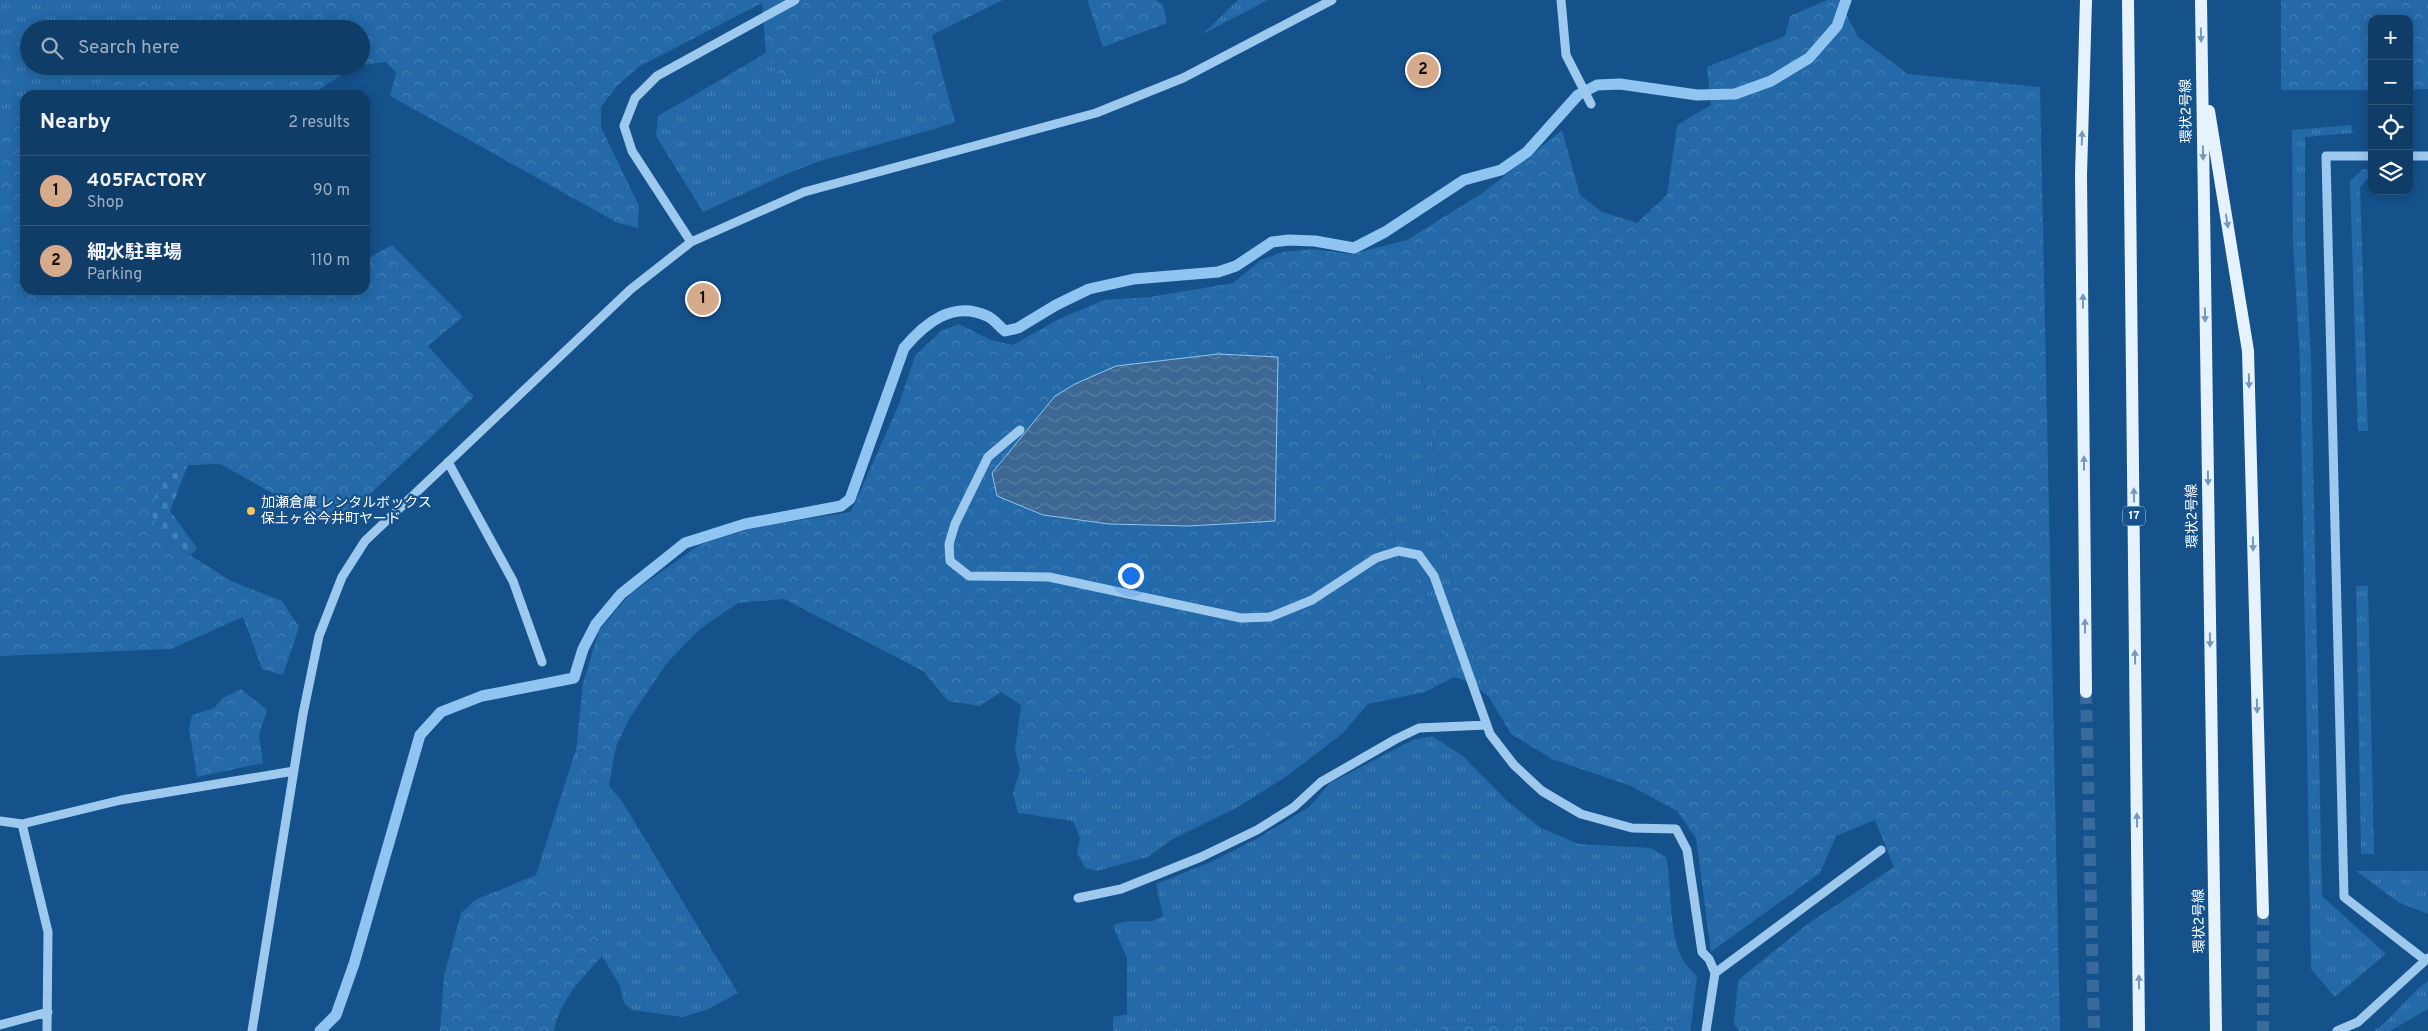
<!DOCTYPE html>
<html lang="en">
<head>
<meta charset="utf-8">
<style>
	:root { --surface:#103d68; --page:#19446e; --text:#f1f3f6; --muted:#9caec0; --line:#30567c; --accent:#d6ab8b }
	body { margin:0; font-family:Overpass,"Noto Sans JP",sans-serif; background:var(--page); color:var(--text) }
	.controls { position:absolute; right:15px; top:15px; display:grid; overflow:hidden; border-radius:10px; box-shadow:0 2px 12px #0003 }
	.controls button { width:45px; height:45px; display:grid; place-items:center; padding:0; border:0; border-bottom:1px solid var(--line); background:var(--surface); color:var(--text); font:25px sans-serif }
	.you { position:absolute; left:1130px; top:575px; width:18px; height:18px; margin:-12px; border:4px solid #fff; border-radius:50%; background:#1a73e8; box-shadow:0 0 0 8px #1a73e833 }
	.badge { display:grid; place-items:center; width:32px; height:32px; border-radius:50%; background:var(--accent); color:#111; font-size:16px; font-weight:700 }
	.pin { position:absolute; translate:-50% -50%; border:2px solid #fff; box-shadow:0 1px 5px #0006 }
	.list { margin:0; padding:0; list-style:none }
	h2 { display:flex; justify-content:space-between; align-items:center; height:65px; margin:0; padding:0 20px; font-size:21px }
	h2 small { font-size:16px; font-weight:400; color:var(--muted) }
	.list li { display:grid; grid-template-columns:32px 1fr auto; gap:15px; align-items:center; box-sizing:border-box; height:70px; padding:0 20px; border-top:1px solid var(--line) }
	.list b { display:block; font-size:19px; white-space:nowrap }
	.list p { margin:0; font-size:16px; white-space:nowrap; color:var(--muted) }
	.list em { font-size:16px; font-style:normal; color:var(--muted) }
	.icon { flex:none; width:28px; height:28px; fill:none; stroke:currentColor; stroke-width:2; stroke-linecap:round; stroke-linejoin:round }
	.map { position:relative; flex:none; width:2428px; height:1031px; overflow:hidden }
	.search { position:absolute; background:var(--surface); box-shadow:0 2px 12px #0003; left:20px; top:20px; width:350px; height:55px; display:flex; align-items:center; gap:12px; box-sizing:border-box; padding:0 18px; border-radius:28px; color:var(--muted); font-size:19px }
	.panel { position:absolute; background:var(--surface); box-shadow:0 2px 12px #0003; left:20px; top:90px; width:350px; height:205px; border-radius:15px }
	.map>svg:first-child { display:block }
	.grass { fill:url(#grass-tufts) }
	.forest { fill:url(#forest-crowns); fill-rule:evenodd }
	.cemetery { fill:url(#cemetery-stones) }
	.water { fill:url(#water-waves); stroke:#90c5f2 }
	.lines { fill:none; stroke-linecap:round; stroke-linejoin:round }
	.stream { stroke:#90c5f2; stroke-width:11 }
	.major-tunnel { stroke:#386b9c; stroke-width:12; stroke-dasharray:12 6; stroke-linecap:butt }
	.minor { stroke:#9ec9ef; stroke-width:9 }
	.major { stroke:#e7f2ff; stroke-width:12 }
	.oneway { fill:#7399bf }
	.poi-dot { fill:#ffc45d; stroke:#15518b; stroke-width:2 }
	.labels { text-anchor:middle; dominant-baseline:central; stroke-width:4.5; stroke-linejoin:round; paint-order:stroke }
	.shield { fill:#15518b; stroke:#b9cbdc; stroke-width:1 }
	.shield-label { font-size:12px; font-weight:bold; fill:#fff }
	.street-label { font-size:14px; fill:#fff; stroke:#15518b }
	.poi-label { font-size:14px; fill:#fff; stroke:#15518b; text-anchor:start }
</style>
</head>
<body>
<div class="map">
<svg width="2428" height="1031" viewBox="0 0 2428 1031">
	<defs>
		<pattern id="grass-tufts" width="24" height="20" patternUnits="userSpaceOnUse" patternTransform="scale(1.25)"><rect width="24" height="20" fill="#2469a8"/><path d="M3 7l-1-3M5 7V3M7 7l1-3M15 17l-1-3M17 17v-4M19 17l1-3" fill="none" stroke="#4580b5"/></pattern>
		<pattern id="forest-crowns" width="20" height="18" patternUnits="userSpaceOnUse" patternTransform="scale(1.25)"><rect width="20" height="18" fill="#2469a8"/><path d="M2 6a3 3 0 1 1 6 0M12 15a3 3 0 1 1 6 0" fill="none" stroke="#4580b5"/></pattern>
		<pattern id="cemetery-stones" width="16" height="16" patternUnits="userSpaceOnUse" patternTransform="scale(1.25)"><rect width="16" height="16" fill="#2469a8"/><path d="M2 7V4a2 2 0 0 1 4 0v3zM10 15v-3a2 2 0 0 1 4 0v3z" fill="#4580b5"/></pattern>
		<pattern id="water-waves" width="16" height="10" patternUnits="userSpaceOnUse" patternTransform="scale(1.25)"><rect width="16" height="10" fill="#3c6893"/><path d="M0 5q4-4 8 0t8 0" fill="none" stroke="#597fa3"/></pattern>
	</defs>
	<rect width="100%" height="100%" fill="#15518b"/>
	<!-- grass -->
	<path class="grass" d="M0 0H324L266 29H29V66H191L120 95H25V132L0 142Z
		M1238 0H1268L1203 34Z
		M766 53 782 80 808 68 850 79 890 73 941 127 820 161 784 175 703 212 656 136 658 116Z
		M2351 125 2353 133 2305 137V238L2311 361 2322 896 2386 954 2335 997 2311 969 2300 362 2293 242 2292 130Z
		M2363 169H2372V179H2367L2360 187 2368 431H2358L2350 181Z
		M1420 351 1455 605 1489 697 1472 683 1454 677 1430 603 1419 584 1403 573 1393 534 1373 369 1390 352Z
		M2356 586H2368L2374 854H2361Z
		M1021 705 1024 735 1225 751 1278 732 1321 740 1342 734 1287 776 1238 807 1171 840 1148 857 1097 871 1085 868 1077 853 1080 838 1073 821 1018 813 1013 793 1020 770 1015 750Z
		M1432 736 1463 756 1506 800 1541 828 1579 844 1651 848 1666 857C1672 885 1669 935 1682 958 1685 965 1692 971 1697 976L1692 1019 1624 1028 1594 1026 1442 1024 1441 1031H1113V1017L1127 1014V958L1113 926C1129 916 1148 927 1163 916L1156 884 1211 862 1258 838 1309 807 1330 783 1413 740Z
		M576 749 590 785 609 786 622 801 738 993 706 1010 683 1017 632 1010 624 1003 620 986 602 956 594 922C574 911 559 901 551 879L536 875Z
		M2356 871H2428V914L2398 902Z
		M2428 981V1009L2390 1031H2374C2395 1016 2408 995 2428 981Z"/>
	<!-- forest -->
	<path class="forest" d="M236 0H1003L932 35 955 122 941 127 890 73 850 79 808 69 782 80 766 53 762 3 640 66 617 86 601 107V127L639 206 638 228 618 223 390 96 396 73 386 62 361 65V29H191L202 18Z
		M1087 0H1156L1163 5 1167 23 1103 47Z
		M1827 0H1839L1858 37 1908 74 2040 87 2060 1031H1739L1734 1024 1738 980 1809 923 1894 867 1875 820 1836 836 1820 873 1711 952 1696 838 1677 811 1631 786 1552 759 1511 734 1489 697 1455 605 1420 351 1390 352 1373 369 1393 534 1403 573 1419 584 1430 603 1454 677 1425 692 1368 704 1342 734 1321 740 1278 732 1225 751 1105 780 1031 757 1024 735 1021 705 1001 692 980 706 948 701 923 671 784 599 738 603 700 629 667 663 629 719 616 747 609 786 588 785 576 749 583 683 599 630 630 594 699 545 755 527 851 512 899 404 915 356 941 331 959 324 991 340 1013 345 1059 319 1104 300 1149 297 1233 283 1261 260 1283 252 1311 249 1352 254 1407 240 1484 192 1562 130 1580 195 1602 212 1637 223 1667 195 1677 125 1711 105 1707 67 1785 36 1790 16ZM997 496 1275 521 1189 525 1109 524 1043 515Z
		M2281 0H2428V89L2409 90V19H2372V90H2281Z
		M139 66H356L310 95H76Z
		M25 117V290H365V256L369 258 392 245 463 317 428 346 474 397 343 519 328 524 220 464 188 465 160 482 168 541 231 581 282 601 299 627 283 675 262 669 243 617 171 649 0 656V128Z
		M241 689 267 710 259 735 263 763 197 777 189 729 192 715 214 708 223 698Z
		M536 875 551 879C559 901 574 911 594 922L602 956C582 978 559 1001 554 1031H440L444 976 461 913 475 900Z
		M1692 1019 1690 1031H1441V1024L1594 1026 1624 1028Z"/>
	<!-- cemetery -->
	<path class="cemetery" d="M188 465 170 511 197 548 191 555 168 541 150 513 160 482Z"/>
	<!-- water -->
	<path class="water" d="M1218 354 1278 357 1275 521 1189 526 1109 524 1043 515 997 496 992 473 1055 396 1075 384 1116 366Z"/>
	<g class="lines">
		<!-- stream -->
		<path class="stream" d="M320 1031 336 1015 354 964 420 735 441 712 482 696 574 678 583 649 596 624 621 594 685 543 745 524 841 506 850 499 904 348C925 323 953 300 987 316 994 319 999 326 1005 331L1018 328 1056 305 1089 289 1134 279 1218 272 1236 266 1272 242 1289 240 1315 241 1354 248 1385 232 1464 180 1501 170 1527 152 1578 95 1597 85 1620 84 1697 95 1735 94 1771 81 1809 58 1837 26 1846 0"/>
		<!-- major-tunnel -->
		<path class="major-tunnel" d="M2086 692 2094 1031
			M2263 913V1031"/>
		<!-- minor -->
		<path class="minor" d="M1561 0 1566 55 1591 104
			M2372 156H2326L2344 897 2425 960
			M2409 156H2428
			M691 242 632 151 624 126 635 98 657 76 795 0
			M1020 430 988 457 955 524 949 544 950 561 969 576 1049 577 1241 618 1270 617 1312 600 1376 558 1398 551 1419 555 1434 576 1490 734 1514 765 1542 791 1581 814 1632 828 1676 829 1687 850 1702 952 1709 959 1715 973
			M448 462 513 581 542 662
			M0 821 22 824 121 800 294 771
			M22 824 48 932 47 1031
			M1078 898 1121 889 1201 857 1257 830 1294 807 1321 782 1396 739 1419 728 1487 725
			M0 1025 48 1012
			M252 1031 303 714 319 636 342 577 365 541 631 289 691 242 804 192 1096 113 1183 78 1332 0
			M1706 1031 1715 973 1881 850
			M2337 1031 2358 1022 2428 958"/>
		<!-- major -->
		<path class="major" d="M2128 0 2139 1031
			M2201 0 2216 1031
			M2209 111 2248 351 2263 913
			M2086 692 2081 175 2086 0"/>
	</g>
	<!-- one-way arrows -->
	<defs><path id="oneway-solid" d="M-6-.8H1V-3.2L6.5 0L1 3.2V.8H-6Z" transform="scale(1.25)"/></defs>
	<g class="oneway">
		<use href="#oneway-solid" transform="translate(2201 35) rotate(89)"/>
		<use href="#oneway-solid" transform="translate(2082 138) rotate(-88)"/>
		<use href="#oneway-solid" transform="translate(2203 153) rotate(89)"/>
		<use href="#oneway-solid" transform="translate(2227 221) rotate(81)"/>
		<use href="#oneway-solid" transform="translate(2083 301) rotate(-90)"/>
		<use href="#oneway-solid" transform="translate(2205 315) rotate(89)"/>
		<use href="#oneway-solid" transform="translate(2249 381) rotate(89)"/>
		<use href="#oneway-solid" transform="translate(2084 463) rotate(-90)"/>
		<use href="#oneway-solid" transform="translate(2208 478) rotate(89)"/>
		<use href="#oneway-solid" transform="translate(2134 495) rotate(-91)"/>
		<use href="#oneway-solid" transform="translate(2253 544) rotate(89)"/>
		<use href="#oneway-solid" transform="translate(2085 626) rotate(-90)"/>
		<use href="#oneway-solid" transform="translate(2210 640) rotate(89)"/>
		<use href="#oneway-solid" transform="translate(2135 657) rotate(-91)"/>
		<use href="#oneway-solid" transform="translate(2257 706) rotate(89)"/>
		<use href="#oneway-solid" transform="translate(2137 820) rotate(-91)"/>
		<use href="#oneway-solid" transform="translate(2139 982) rotate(-91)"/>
	</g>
	<!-- markers -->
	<circle class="poi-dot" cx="251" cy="511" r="5"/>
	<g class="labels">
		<!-- shield labels -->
		<rect class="shield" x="2123" y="506.5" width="22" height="19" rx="4"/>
		<g class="shield-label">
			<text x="2134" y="516">17</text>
		</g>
		<!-- street labels -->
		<g class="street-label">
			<text transform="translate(2187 111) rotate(-91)">環状2号線</text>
			<text transform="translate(2193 516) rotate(-91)">環状2号線</text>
			<text transform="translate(2200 921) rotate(-91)">環状2号線</text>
		</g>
		<!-- poi labels -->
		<g class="poi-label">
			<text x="261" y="503">加瀬倉庫 レンタルボックス<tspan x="261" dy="16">保土ヶ谷今井町ヤード</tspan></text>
		</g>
	</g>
</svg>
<div class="controls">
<button>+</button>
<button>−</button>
<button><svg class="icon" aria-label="locate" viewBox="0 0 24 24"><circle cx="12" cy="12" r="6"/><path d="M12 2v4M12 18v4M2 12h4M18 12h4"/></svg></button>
<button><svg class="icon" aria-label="layers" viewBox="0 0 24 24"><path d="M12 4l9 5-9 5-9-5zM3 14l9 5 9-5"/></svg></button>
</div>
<div class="you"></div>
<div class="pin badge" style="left:703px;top:299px">1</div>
<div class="pin badge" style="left:1423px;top:70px">2</div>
<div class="search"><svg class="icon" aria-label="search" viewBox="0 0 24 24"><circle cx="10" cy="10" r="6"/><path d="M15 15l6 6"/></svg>Search here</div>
<section class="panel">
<h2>Nearby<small>2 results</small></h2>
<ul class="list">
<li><span class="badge">1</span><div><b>405FACTORY</b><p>Shop</p></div><em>90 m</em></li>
<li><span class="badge">2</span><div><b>細水駐車場</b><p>Parking</p></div><em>110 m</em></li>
</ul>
</section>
</div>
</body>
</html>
